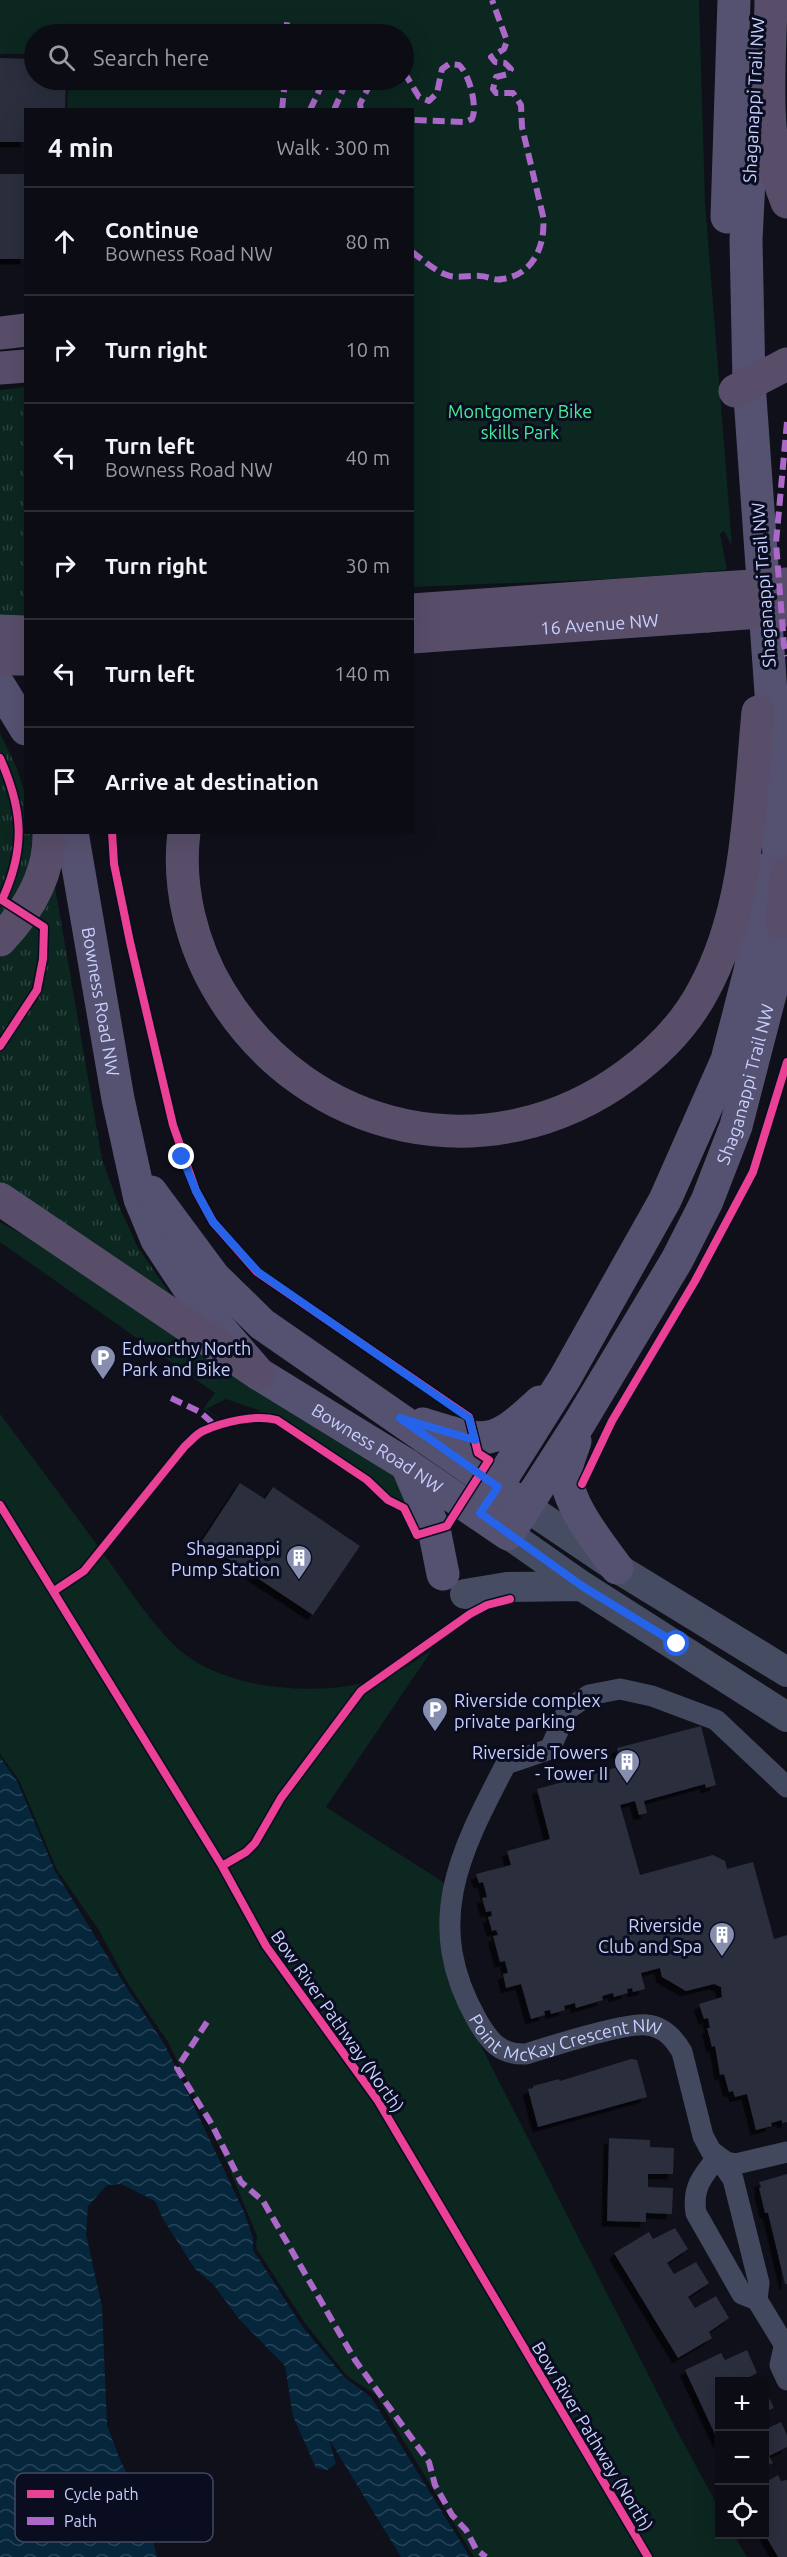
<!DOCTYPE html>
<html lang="en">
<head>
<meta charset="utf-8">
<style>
	:root { --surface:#0b0c14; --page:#14151d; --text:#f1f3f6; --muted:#9a9ba0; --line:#2b2c34 }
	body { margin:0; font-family:Ubuntu,sans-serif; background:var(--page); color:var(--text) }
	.controls { position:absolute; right:18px; bottom:18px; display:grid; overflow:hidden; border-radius:0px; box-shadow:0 6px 24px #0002 }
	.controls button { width:54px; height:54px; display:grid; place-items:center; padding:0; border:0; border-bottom:2px solid var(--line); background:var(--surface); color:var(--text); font:30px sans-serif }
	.stop { position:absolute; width:18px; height:18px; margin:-14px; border:4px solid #2563eb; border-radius:50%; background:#fff }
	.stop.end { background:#2563eb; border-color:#fff; box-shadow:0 2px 6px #0008 }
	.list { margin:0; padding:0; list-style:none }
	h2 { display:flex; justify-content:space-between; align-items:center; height:78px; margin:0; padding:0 24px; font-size:26px }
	h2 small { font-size:20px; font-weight:400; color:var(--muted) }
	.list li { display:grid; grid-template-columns:39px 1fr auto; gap:18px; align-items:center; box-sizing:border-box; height:108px; padding:0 24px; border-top:2px solid var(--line) }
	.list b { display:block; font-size:22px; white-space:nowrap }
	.list p { margin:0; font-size:20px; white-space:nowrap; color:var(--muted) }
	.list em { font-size:20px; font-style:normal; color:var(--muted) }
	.icon { flex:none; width:33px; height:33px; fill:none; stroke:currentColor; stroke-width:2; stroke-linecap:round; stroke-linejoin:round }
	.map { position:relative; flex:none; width:787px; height:2557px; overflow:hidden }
	.search { position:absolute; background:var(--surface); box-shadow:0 6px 24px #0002; left:24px; top:24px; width:390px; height:66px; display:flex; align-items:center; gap:15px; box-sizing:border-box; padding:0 21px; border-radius:33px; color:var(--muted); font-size:22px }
	.panel { position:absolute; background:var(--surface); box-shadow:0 6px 24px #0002; left:24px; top:108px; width:390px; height:726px; border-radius:0px }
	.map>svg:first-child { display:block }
	.grass { fill:url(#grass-tufts) }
	.park { fill:#0c2620 }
	.water { fill:url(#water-waves) }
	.building { fill:#2b2d3e; filter:url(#shadow) }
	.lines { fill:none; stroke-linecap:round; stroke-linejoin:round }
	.minor { stroke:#42485d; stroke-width:21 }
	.secondary { stroke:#464c62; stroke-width:30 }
	.primary { stroke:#555170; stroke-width:33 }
	.trunk { stroke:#584e6a; stroke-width:33 }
	.trunk-bridge { stroke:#584e6a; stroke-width:33 }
	.quiet { stroke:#ac68c9; stroke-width:6; stroke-dasharray:12 6; stroke-linecap:butt }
	.cycleway-casing { stroke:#0a0c1f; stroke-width:11 }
	.cycleway { stroke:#ea4096; stroke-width:8 }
	.route { stroke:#2563eb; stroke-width:8 }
	.labels { text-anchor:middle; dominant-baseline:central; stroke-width:6; stroke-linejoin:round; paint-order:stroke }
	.street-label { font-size:18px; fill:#c8d0ff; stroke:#0a0c1f }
	.park-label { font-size:18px; fill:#48eb99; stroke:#0a0c1f }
	.poi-label { font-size:18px; fill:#c8d0ff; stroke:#0a0c1f; text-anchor:end }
	.key { fill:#0a0c1f; stroke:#434762; stroke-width:1.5 }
	.key-label { font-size:16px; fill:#c8d0ff }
</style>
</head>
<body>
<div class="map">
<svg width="787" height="2557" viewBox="0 0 787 2557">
	<defs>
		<pattern id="grass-tufts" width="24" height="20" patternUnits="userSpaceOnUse" patternTransform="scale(1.5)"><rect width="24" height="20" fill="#0c2620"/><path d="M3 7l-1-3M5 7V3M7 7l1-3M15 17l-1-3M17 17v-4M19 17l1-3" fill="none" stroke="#2e4441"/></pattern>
		<pattern id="water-waves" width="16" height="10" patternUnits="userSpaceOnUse" patternTransform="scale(1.5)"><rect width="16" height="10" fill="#05263b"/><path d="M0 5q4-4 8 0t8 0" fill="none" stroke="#284458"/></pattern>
		<filter id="shadow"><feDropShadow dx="-5.5" dy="5.5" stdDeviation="0" flood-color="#0009"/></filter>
	</defs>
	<rect width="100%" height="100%" fill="#0f101a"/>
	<!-- grass -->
	<path class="grass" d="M25 387V615H0V390Z
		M0 733 17 768 25 794 26 832 33 835C29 874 21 889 0 921Z
		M55 887 102 1159 119 1206 137 1246 177 1304 0 1184V958L7 953Z"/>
	<!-- park -->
	<path class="park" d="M0 0H699L705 202 732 546 724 531 720 534 727 570 613 579 413 587 412 110 67 109 68 80H404V34H34V54H0Z
		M0 1222 53 1251 395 1477 407 1506 389 1497 365 1475 283 1419 265 1414 237 1419 236 1416 261 1411 226 1399 206 1409 224 1421 203 1409 215 1393 0 1242Z
		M0 1414C35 1460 69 1507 103 1553 126 1584 148 1620 176 1647 226 1694 337 1700 397 1672 409 1666 420 1657 432 1650L326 1807 446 1884 456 1997 677 2431 719 2508 720 2534 734 2535 747 2557H474L376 2395 347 2376 305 2323 256 2248 257 2236 227 2163 168 2042 128 1984 98 1929 57 1870 19 1780 0 1754Z"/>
	<!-- water -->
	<path class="water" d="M0 1757 17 1781 55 1871 125 1985 165 2045 244 2212 253 2238V2250L302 2326 345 2378 371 2397 470 2557H401L329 2439 336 2464 327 2470 316 2468 293 2416 285 2366 239 2319 213 2284 195 2269 163 2219 155 2201 121 2184 107 2185 88 2206 86 2234 102 2307 107 2425 120 2460 147 2513 157 2557H0Z"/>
	<!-- building -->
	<path class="building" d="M0 58 34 59V80H66L65 110H26V142H0Z
		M294 80H302L303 84H295Z
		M0 174H26V259H0Z
		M240 1483 265 1499 273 1487 360 1546 313 1615 202 1541Z
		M701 1726 716 1785 706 1788 705 1784 644 1801 647 1813 639 1815 635 1801 620 1805 640 1875 713 1855 725 1861 727 1869 753 1862 774 1939 787 1935V2122L782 2123V2120L771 2123 772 2126 756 2130 747 2094 735 2097 733 2091 729 2092 724 2074 720 2075 715 2046 712 2047 707 2028H710L708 2018 704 2019 699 2004 722 1997 721 1987 714 1984 686 1991 662 1977 660 1968 641 1973 645 1989 633 1992 632 1988 627 1989 628 1993 614 1997 613 1993 602 1996 603 2000 576 2008 575 2003 564 2006 565 2010 551 2014 550 2010 544 2011 545 2015 531 2019 521 1984 506 1988 503 1974 508 1973 505 1961 500 1962 493 1936 498 1935 496 1930 492 1931 488 1917 492 1916 491 1911 486 1912 482 1898 487 1897 483 1882 479 1883 476 1874 511 1865 507 1851 550 1839 537 1789 622 1766 617 1748Z
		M631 2059 637 2060 647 2097 538 2127 528 2089 533 2088V2086L559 2079 560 2081Z
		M609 2138 650 2140V2147L674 2148 673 2174H648V2187L673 2188 672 2214 646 2213V2222L607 2221Z
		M787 2174V2284H785L768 2213H765L759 2188 761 2187 759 2182Z
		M675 2228 688 2249 667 2263 674 2274 696 2262 709 2283 688 2297 695 2308 716 2296 729 2318 709 2332 712 2338 678 2358 614 2253 649 2232 653 2239Z
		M747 2350 757 2373 740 2382H720V2445L685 2370 721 2353 725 2360Z
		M764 2388 774 2408 764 2412Z
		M781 2422 787 2435V2447L769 2456 773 2463 764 2467V2430Z
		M778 2475 781 2481 787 2480V2557H778L764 2533V2483Z"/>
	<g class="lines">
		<!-- minor -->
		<g class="minor">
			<path id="s1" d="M787 1787 716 1720 652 1696 620 1689 589 1695 568 1709 550 1749 506 1764C460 1852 422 1923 477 2020 489 2041 500 2055 526 2054 548 2047 627 2022 647 2025 664 2027 674 2038 682 2052L703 2136 711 2151 726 2162 736 2164 787 2152"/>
			<path d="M757 2300 742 2294 696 2213C692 2188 702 2176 718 2157L733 2179 759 2283 757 2300 787 2349"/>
			<path d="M784 2347 780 2365 787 2380"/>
		</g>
		<!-- secondary -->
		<path class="secondary" d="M525 1506 617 1568 787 1672
			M508 1534 582 1586 787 1717
			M465 1594 507 1587 582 1586"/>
		<!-- primary -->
		<g class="primary">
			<path d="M727 217 734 0"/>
			<path d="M0 687 26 729"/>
			<path id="s2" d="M72 832 118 1099 140 1199 157 1240 202 1308 259 1374 407 1465 508 1534 580 1422 677 1260 707 1201 736 1126 774 979 782 922 772 707 749 383 746 240 755 59"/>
			<path d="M151 1192 214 1277 262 1324 516 1500"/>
			<path d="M423 1424C485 1443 491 1448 540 1402"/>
			<path d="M575 1441C572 1451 566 1464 566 1473 567 1505 599 1543 617 1568"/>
			<path d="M407 1465 434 1529 443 1574"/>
			<path d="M480 1513 565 1378 665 1200 727 1060 750 971 759 914 760 870"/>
		</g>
		<!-- trunk -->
		<g class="trunk">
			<path d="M771 0C770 66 761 140 787 202"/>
			<path d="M0 333 26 330"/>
			<path d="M0 368 26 366"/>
			<path d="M735 391 787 364"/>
			<path d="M412 610 705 589"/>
			<path d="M0 631 26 632"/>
			<path id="s3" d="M412 637 707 616"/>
			<path d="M0 659H26"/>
			<path d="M184 832C177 887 192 946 220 992 307 1136 490 1176 627 1075 657 1053 685 1025 703 991 749 908 749 804 758 712"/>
			<path d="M782 922 787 873"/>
			<path d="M0 940C29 910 50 875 49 832"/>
			<path d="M0 1199 259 1374"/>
		</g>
		<!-- trunk-bridge -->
		<path class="trunk-bridge" d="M705 589 787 584
			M707 616 787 610"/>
		<!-- quiet -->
		<path class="quiet" d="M285 34 288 18
			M404 72 419 97 429 101 437 93 442 69 449 64 459 65C469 73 478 107 472 119L465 122 412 120
			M282 110 285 80
			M310 110 324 80
			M334 110 347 80
			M361 110 360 104 372 80
			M412 252C423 260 435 271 447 275 457 279 470 275 480 276 488 276 494 281 502 279 534 275 546 244 543 216L522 127 521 105 513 93H496L493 89 496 77 508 74 511 69 505 63 495 62 491 57 504 49 507 41 492 0
			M787 422 776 543 784 645 787 656
			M171 1398 200 1412 217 1427
			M207 2022 177 2068 211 2123 241 2182 263 2201 355 2360 429 2462 435 2485 452 2515 466 2530 476 2549 486 2557"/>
		<defs>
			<path id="cycleway" d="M0 758C23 810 26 848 2 900L44 927 43 959 37 990 0 1046
				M582 1484 612 1421 695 1281 753 1172 787 1062
				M0 1505 222 1866 266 1946 378 2101 648 2557
				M54 1591 84 1571 185 1446C191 1441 196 1434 203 1431 223 1422 256 1414 277 1420L367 1480 388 1500 404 1508 417 1535 447 1526 489 1460 478 1453 469 1417 257 1272 213 1222 196 1191 173 1125 130 942 114 864 112 832
				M222 1866 246 1852 255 1843 281 1798 361 1691 470 1614 487 1605 510 1599"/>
		</defs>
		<!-- cycleway casing -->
		<use href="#cycleway" class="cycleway-casing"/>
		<!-- cycleway -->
		<use href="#cycleway" class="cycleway"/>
	</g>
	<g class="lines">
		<!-- route -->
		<path class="route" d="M182 1157 196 1191 213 1222 258 1272 469 1418 475 1440 400 1418 498 1487 480 1513 582 1586 677 1644"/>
	</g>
	<!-- icons -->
	<defs>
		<symbol id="parking-pin" viewBox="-11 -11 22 30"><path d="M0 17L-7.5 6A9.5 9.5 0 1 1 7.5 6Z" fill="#878daf" stroke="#0a0c1f"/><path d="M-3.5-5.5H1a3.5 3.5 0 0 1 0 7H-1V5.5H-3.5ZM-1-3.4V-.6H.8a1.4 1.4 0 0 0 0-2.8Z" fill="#fff"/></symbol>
		<symbol id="building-pin" viewBox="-11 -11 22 30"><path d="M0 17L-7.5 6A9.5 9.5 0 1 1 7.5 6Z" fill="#878daf" stroke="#0a0c1f"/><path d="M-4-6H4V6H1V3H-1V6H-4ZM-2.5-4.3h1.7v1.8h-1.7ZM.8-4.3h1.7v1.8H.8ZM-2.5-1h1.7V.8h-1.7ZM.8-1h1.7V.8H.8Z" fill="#fff"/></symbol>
	</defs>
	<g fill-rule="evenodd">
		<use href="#parking-pin" x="88" y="1343" width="30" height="40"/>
		<use href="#building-pin" x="284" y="1543" width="30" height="40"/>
		<use href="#parking-pin" x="420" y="1695" width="30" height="40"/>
		<use href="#building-pin" x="612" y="1747" width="30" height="40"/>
		<use href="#building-pin" x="707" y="1920" width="30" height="40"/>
	</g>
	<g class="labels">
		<!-- street labels -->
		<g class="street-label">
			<text transform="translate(753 100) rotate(-87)">Shaganappi Trail NW</text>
			<text transform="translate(763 585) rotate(-94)">Shaganappi Trail NW</text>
			<text stroke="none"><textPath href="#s3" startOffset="188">16 Avenue NW</textPath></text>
			<text stroke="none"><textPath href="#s2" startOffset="172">Bowness Road NW</textPath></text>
			<text stroke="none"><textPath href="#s2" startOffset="1394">Shaganappi Trail NW</textPath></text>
			<text stroke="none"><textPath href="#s2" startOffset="726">Bowness Road NW</textPath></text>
			<text transform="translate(338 2021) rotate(55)">Bow River Pathway (North)</text>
			<text stroke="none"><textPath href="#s1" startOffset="717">Point McKay Crescent NW</textPath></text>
			<text transform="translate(593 2436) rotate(59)">Bow River Pathway (North)</text>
		</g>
		<!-- park labels -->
		<g class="park-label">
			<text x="520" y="411">Montgomery Bike<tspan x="520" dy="21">skills Park</tspan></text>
		</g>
		<!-- poi labels -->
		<g class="poi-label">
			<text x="122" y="1348" text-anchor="start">Edworthy North<tspan x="122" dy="21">Park and Bike</tspan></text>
			<text x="280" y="1548">Shaganappi<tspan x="280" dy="21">Pump Station</tspan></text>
			<text x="454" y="1700" text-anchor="start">Riverside complex<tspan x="454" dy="21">private parking</tspan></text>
			<text x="608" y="1752">Riverside Towers<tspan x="608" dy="21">- Tower II</tspan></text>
			<text x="702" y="1925">Riverside<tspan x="702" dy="21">Club and Spa</tspan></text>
		</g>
	</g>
	<!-- legend -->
	<rect x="15" y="2473" width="198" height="69" rx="9" class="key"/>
	<rect x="27" y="2490" width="27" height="8" fill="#ea4096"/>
	<rect x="27" y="2517" width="27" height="8" fill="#ac68c9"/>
	<g class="key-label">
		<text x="64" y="2500">Cycle path</text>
		<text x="64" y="2527">Path</text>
	</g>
</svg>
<div class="controls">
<button>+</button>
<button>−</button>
<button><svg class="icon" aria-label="locate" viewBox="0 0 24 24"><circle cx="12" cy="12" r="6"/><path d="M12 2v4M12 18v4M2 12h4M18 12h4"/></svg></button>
</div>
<div class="stop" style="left:677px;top:1644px"></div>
<div class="stop end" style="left:182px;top:1157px"></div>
<div class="search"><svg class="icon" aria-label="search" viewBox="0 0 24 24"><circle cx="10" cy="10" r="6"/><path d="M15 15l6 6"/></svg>Search here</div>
<section class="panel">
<h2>4 min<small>Walk · 300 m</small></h2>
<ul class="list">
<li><svg class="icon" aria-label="ahead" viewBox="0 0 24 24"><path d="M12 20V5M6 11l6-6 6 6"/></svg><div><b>Continue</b><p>Bowness Road NW</p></div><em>80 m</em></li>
<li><svg class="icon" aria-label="right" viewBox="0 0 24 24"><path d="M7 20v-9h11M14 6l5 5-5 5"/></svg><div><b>Turn right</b></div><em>10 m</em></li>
<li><svg class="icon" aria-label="left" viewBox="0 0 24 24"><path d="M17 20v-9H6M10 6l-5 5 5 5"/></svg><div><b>Turn left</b><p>Bowness Road NW</p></div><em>40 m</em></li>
<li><svg class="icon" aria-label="right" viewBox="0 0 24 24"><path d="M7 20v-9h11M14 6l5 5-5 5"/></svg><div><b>Turn right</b></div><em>30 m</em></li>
<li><svg class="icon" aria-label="left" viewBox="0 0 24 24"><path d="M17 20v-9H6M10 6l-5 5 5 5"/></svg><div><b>Turn left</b></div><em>140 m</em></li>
<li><svg class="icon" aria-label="arrive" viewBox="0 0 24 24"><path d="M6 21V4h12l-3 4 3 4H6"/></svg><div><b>Arrive at destination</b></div></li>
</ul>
</section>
</div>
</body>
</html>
